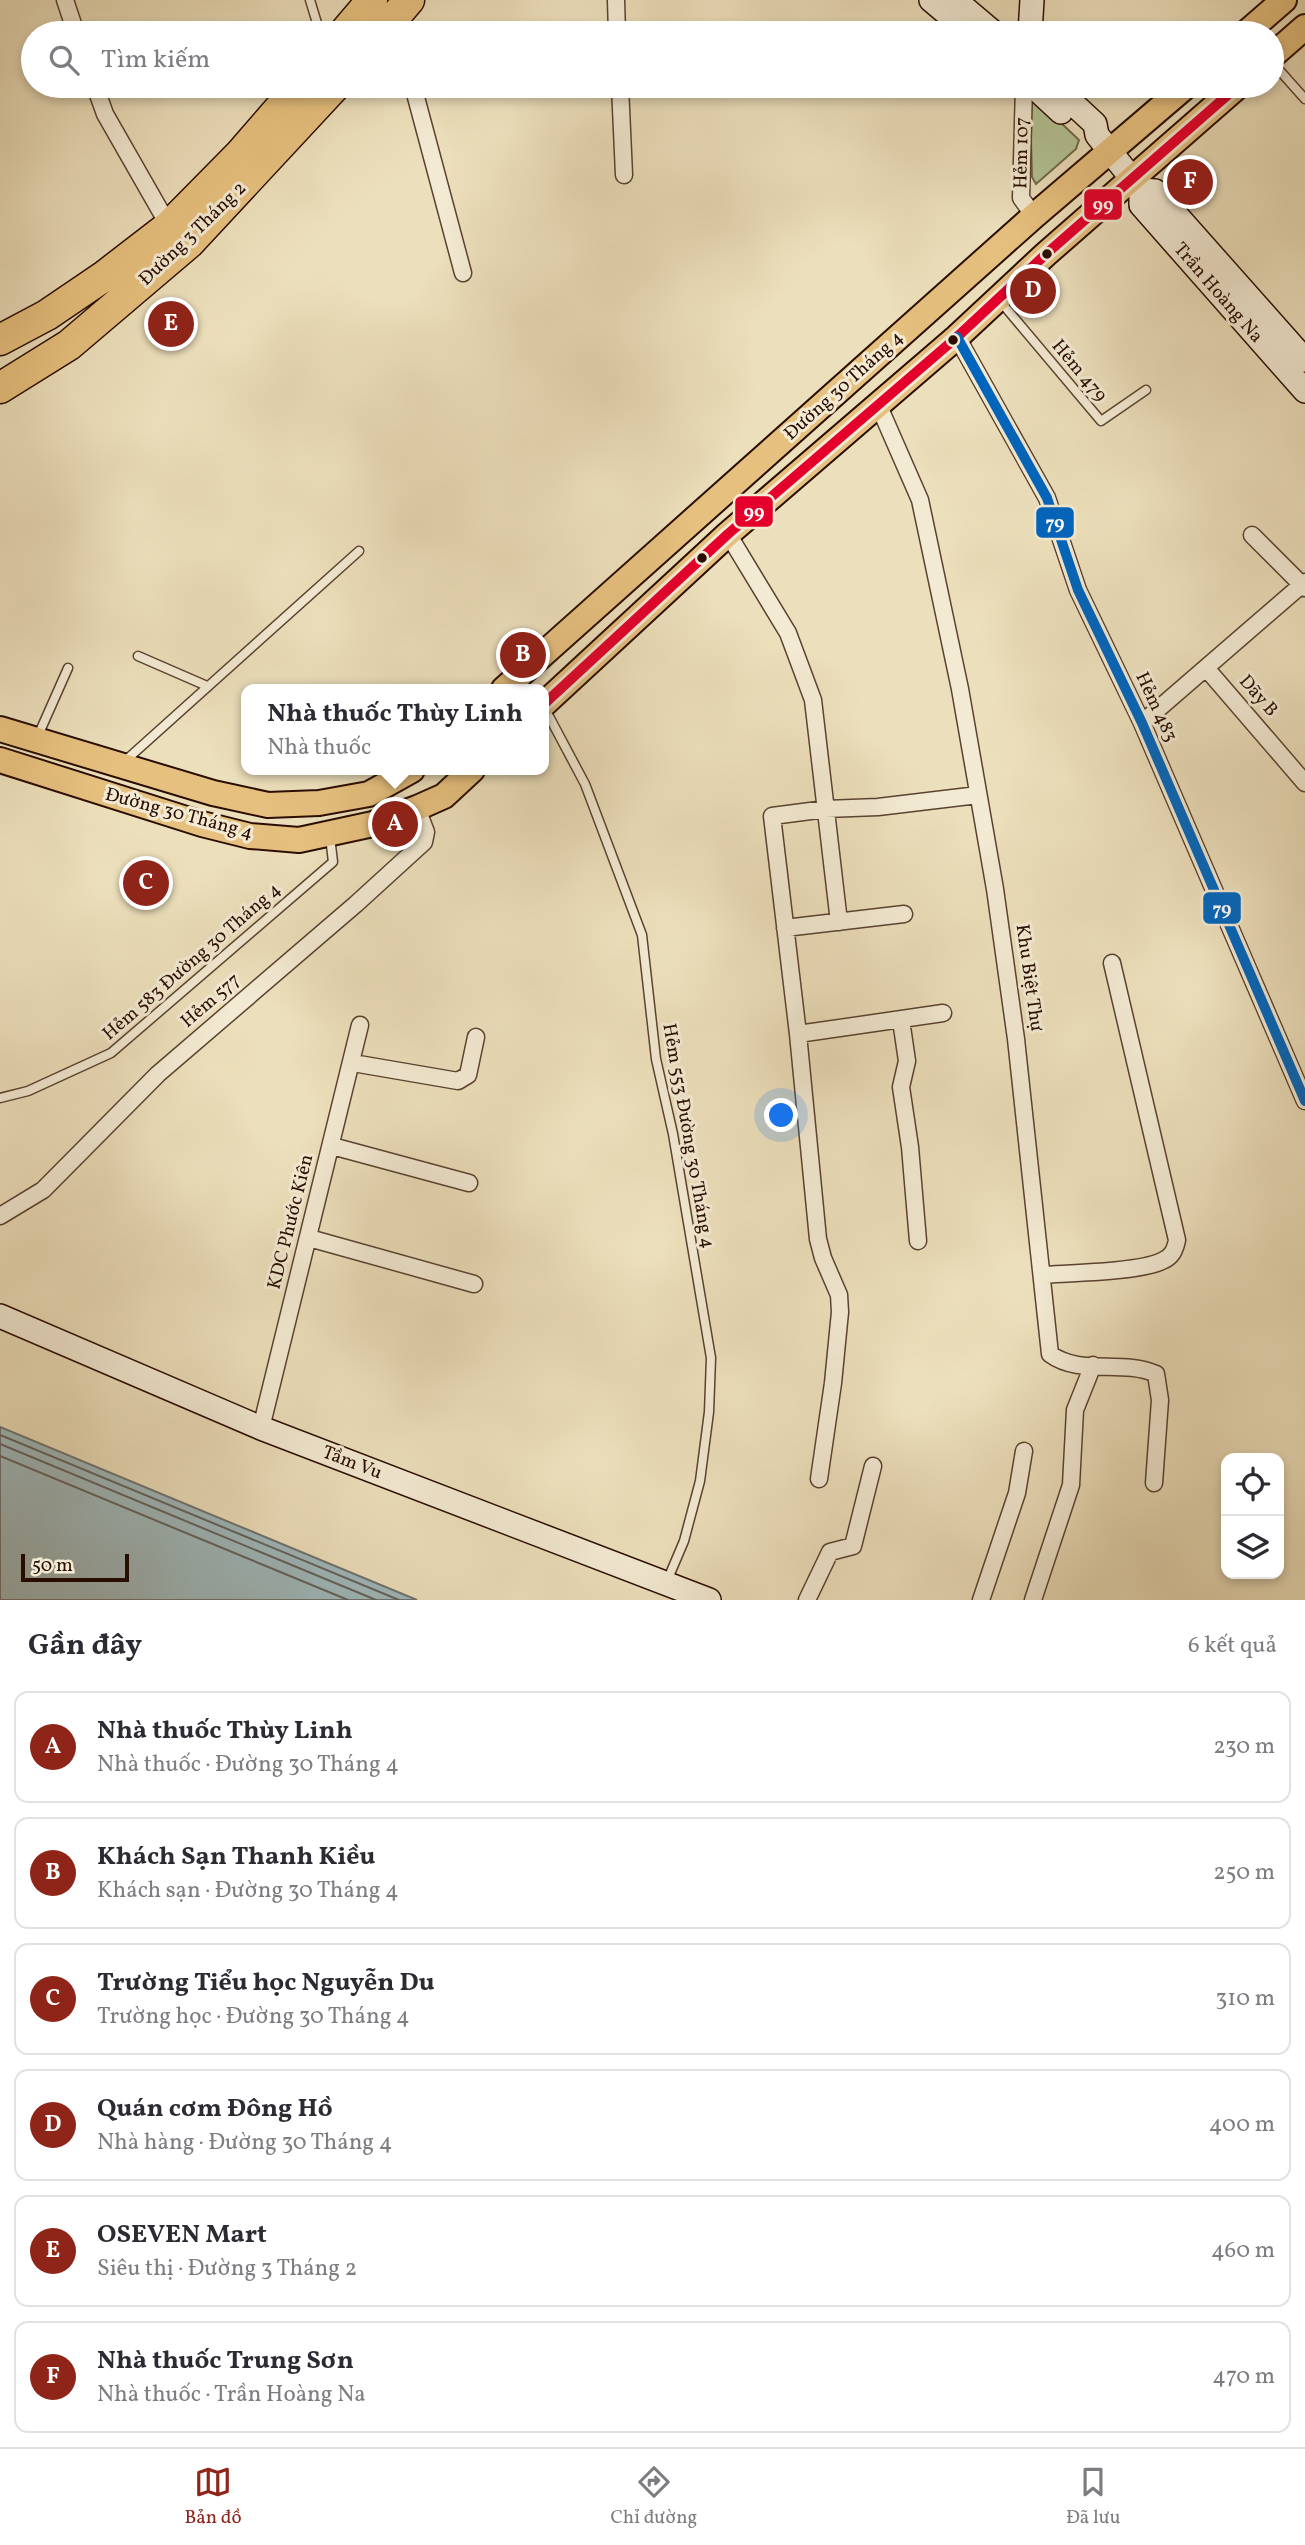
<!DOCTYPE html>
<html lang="vi">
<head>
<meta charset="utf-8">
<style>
	:root { --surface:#fff; --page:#f2f2f3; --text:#2b2b33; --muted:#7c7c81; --line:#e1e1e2; --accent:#8f2418 }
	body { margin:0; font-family:Vollkorn,serif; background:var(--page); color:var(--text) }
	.controls { position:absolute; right:21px; bottom:21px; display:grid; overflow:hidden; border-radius:14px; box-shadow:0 4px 10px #0003 }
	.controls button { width:63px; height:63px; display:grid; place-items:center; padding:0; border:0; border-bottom:2px solid var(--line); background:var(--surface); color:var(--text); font:35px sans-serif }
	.scale { position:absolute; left:21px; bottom:18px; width:108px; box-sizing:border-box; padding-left:7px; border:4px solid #2a0d01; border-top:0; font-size:19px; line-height:24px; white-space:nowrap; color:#2a0d01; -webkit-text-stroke:5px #f3ead3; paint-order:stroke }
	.you { position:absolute; left:782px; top:1116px; width:24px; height:24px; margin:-18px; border:5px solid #fff; border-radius:50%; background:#1a73e8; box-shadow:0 0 0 10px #1a73e833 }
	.badge { display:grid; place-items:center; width:46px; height:46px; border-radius:50%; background:var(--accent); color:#fff; font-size:23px; font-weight:700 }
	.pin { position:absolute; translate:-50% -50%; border:4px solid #fff; box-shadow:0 2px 7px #0006 }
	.popup { position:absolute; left:241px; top:684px; width:308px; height:91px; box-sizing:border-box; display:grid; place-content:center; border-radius:14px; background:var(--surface); filter:drop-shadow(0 2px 5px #0005); font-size:23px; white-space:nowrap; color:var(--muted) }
	.popup b { font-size:26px; color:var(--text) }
	.popup::after { content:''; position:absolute; left:50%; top:100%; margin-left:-14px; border:14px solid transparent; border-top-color:var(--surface) }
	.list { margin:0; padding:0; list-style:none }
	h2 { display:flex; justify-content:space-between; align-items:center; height:91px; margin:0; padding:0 28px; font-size:30px }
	h2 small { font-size:23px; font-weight:400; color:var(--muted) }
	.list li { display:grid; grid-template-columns:46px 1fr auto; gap:21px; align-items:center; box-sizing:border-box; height:112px; margin:0 14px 14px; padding:0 14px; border:2px solid var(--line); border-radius:14px }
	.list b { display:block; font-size:26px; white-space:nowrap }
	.list p { margin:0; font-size:23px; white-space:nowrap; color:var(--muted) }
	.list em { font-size:23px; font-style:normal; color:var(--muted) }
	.icon { flex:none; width:38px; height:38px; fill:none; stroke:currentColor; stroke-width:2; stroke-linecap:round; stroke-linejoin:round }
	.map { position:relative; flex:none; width:1305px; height:1600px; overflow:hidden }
	.search { position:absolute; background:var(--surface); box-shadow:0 4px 10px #0003; left:21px; right:21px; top:21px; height:77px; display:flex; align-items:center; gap:18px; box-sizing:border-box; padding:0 24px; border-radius:38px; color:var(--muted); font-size:26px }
	.sheet { height:847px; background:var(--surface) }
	nav { display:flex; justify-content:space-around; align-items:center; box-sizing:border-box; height:98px; border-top:2px solid var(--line); background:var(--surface); font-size:19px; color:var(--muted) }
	nav a { display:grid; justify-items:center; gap:4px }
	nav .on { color:var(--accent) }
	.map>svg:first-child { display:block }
	.green { fill:#b3c394; stroke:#6e684a; stroke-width:2 }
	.water { fill:#9fb9bc; stroke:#707471; stroke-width:2 }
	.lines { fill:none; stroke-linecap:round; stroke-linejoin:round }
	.shore { stroke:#64635e; stroke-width:2 }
	.lane-casing { stroke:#5a4230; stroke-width:11 }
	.street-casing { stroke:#5a4230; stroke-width:19 }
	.secondary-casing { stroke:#2a0d01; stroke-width:26 }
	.primary-casing { stroke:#2a0d01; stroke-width:28 }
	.highway-casing { stroke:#2a0d01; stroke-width:33 }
	.lane { stroke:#f3ead3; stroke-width:8 }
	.street { stroke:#f3ead3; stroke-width:16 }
	.secondary { stroke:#f3ead3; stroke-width:23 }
	.primary { stroke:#e6c07e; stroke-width:24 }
	.highway { stroke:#e6c07e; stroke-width:30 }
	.bus-1-casing { stroke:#f3ead3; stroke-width:16 }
	.bus-2-casing { stroke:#f3ead3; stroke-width:16 }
	.bus-1 { stroke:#e4002b; stroke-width:10 }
	.bus-2 { stroke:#0065bd; stroke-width:10 }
	.bus-dot { fill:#2a0d01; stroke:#f3ead3; stroke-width:2.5 }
	.labels { text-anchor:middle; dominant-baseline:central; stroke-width:6; stroke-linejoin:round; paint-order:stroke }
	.street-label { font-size:19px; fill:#2a0d01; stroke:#f3ead3 }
	.line-badge { stroke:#f3ead3; stroke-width:2.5 }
	.badge-label { font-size:19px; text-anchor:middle; font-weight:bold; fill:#fff }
</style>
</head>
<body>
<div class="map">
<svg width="1305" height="1600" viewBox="0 0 1305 1600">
	<rect width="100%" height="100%" fill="#ecdfbb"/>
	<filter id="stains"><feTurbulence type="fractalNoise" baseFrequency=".00286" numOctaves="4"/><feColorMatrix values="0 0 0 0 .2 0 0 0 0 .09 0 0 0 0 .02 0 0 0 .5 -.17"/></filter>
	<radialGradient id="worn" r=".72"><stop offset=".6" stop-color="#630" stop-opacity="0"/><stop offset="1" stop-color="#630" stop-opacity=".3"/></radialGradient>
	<!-- green -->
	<path class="green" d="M1038 101 1079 140 1076 149 1036 184 1032 177 1030 103Z"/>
	<!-- water -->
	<path class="water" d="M0 1427 417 1600H0Z"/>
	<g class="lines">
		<!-- shore -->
		<path class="shore" d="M0 1435 399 1600
			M0 1444 376 1600
			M0 1456 348 1600"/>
		<defs>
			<path id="lane" d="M310 0 320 33
				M1272 62 1305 99
				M1000 301 1101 421 1146 390
				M138 656 207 686
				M544 707 585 784 642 935 656 1059 673 1134 711 1358 709 1412 700 1481 684 1541 667 1581
				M37 738 68 668
				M125 761 359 551
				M0 1098 28 1091 111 1053 333 862 330 837"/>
			<path id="street" d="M65 0 76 33
				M616 0 617 33
				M95 86 105 114 169 226
				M413 86 463 273
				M620 86 624 175
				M1024 86 1021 198 1034 216
				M957 337 1047 498 1078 590 1142 723 1305 1101
				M878 404 920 500 960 689 995 889 1016 1039 1050 1354C1080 1376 1122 1359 1156 1374L1160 1400 1154 1483
				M728 534 788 633 813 700 839 922
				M1252 535 1305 588
				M1206 668 1305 783
				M1142 723 1305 582
				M785 928 904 914
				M901 1020 907 1061 901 1087 910 1147 918 1241
				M798 1034 943 1013
				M353 1063 458 1081 468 1075 476 1037
				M332 1146 469 1183
				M0 1216 43 1190 158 1074 356 904 424 842 426 832 417 808
				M309 1238 474 1284
				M1042 1275C1071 1273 1139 1272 1162 1261 1172 1257 1175 1250 1177 1240L1112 963
				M261 1428 360 1025
				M819 1479 833 1383 840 1312 839 1295 823 1258 818 1239 798 1034 772 816 826 809 878 807 978 795
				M807 1600 830 1552 853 1546 873 1466
				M981 1600 1017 1493 1024 1451
				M1033 1600 1071 1485 1075 1410 1093 1365"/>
			<path id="secondary" d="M931 0 970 33
				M955 0 994 33
				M1030 33 1032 0
				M1033 86 1061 112
				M1054 86 1095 124 1097 135 1141 190V205L1305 391
				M1141 190 1155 191 1305 360
				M0 1316 261 1428 709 1600"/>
			<path id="primary" d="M1246 33 1284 0
				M1272 56 1305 27
				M504 689 1034 216 1186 86
				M544 704 728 534 957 337 1046 254 1238 86
				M0 729 213 793 268 805 319 803 369 794 412 770
				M0 760 202 824 250 836 299 840 373 824 417 808 444 796 472 770"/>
			<path id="highway" d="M344 33 372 0
				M381 33 409 0
				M0 340 47 315 103 277 169 226 240 154 299 86
				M0 388 69 345 189 243 335 86"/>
		</defs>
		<!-- lane casing -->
		<use href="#lane" class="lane-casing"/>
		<!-- street casing -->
		<use href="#street" class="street-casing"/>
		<!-- secondary casing -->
		<use href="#secondary" class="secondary-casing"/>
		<!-- primary casing -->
		<use href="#primary" class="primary-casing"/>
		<!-- highway casing -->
		<use href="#highway" class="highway-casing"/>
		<!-- lane -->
		<use href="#lane" class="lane"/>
		<!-- street -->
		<use href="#street" class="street"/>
		<!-- secondary -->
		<use href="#secondary" class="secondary"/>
		<!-- primary -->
		<use href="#primary" class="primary"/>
		<!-- highway -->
		<use href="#highway" class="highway"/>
		<defs>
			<path id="bus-1" d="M544 704 728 534 957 337 1046 254 1238 86"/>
			<path id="bus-2" d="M957 337 1047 498 1078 590 1142 723 1305 1101"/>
		</defs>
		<!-- bus-1 casing -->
		<use href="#bus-1" class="bus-1-casing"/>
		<!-- bus-2 casing -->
		<use href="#bus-2" class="bus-2-casing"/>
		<!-- bus-1 -->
		<use href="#bus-1" class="bus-1"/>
		<!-- bus-2 -->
		<use href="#bus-2" class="bus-2"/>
	</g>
	<!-- markers -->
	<g class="bus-dot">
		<circle cx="1047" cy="254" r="6"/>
		<circle cx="953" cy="340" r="6"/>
		<circle cx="702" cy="558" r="6"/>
	</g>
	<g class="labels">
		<!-- street labels -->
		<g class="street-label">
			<text transform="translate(1022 153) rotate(-89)">Hẻm 107</text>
			<text transform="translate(193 234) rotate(-44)">Đường 3 Tháng 2</text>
			<text transform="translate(1218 293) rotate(49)">Trần Hoàng Na</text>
			<text transform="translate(1079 371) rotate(50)">Hẻm 479</text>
			<text transform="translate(844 386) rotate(-42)">Đường 30 Tháng 4</text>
			<text transform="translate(1258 696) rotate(49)">Dãy B</text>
			<text transform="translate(1156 707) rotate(65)">Hẻm 483</text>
			<text transform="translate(179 814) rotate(15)">Đường 30 Tháng 4</text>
			<text transform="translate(192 962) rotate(-41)">Hẻm 583 Đường 30 Tháng 4</text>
			<text transform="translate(1029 978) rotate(82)">Khu Biệt Thự</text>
			<text transform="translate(211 1001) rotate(-41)">Hẻm 577</text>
			<text transform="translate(688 1136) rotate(80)">Hẻm 553 Đường 30 Tháng 4</text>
			<text transform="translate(291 1222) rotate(-76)">KDC Phước Kiên</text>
			<text transform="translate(352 1463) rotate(21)">Tầm Vu</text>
		</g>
	</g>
	<g class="line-badge">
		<rect x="1083" y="188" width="40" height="33" rx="7" fill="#e4002b"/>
		<rect x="734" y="495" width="40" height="33" rx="7" fill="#e4002b"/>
		<rect x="1035" y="506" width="40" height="33" rx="7" fill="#0065bd"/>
		<rect x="1202" y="891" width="40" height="34" rx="7" fill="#0065bd"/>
	</g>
	<g class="badge-label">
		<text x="1103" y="211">99</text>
		<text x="754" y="518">99</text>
		<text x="1055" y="529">79</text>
		<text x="1222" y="915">79</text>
	</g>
	<rect width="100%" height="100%" filter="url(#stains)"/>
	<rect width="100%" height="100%" fill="url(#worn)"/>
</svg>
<div class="controls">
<button><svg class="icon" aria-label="locate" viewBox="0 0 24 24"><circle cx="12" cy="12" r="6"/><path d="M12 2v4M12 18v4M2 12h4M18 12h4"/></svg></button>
<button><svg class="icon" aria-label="layers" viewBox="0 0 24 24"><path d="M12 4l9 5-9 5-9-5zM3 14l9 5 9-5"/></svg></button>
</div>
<div class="scale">50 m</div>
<div class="you"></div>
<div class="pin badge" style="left:395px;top:824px">A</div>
<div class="popup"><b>Nhà thuốc Thùy Linh</b>Nhà thuốc</div>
<div class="pin badge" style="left:523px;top:655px">B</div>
<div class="pin badge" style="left:146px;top:883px">C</div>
<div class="pin badge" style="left:1033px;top:291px">D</div>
<div class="pin badge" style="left:171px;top:324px">E</div>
<div class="pin badge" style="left:1190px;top:182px">F</div>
<div class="search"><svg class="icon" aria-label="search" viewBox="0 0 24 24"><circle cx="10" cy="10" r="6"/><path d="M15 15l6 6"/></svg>Tìm kiếm</div>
</div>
<section class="sheet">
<h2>Gần đây<small>6 kết quả</small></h2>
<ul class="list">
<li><span class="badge">A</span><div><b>Nhà thuốc Thùy Linh</b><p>Nhà thuốc · Đường 30 Tháng 4</p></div><em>230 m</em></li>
<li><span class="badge">B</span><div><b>Khách Sạn Thanh Kiều</b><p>Khách sạn · Đường 30 Tháng 4</p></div><em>250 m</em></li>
<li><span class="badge">C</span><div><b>Trường Tiểu học Nguyễn Du</b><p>Trường học · Đường 30 Tháng 4</p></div><em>310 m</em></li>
<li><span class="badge">D</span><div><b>Quán cơm Đông Hồ</b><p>Nhà hàng · Đường 30 Tháng 4</p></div><em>400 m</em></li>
<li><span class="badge">E</span><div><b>OSEVEN Mart</b><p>Siêu thị · Đường 3 Tháng 2</p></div><em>460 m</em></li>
<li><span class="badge">F</span><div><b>Nhà thuốc Trung Sơn</b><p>Nhà thuốc · Trần Hoàng Na</p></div><em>470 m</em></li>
</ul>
</section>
<nav>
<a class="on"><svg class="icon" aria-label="map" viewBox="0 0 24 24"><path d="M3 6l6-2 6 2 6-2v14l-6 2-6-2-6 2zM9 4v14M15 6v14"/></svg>Bản đồ</a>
<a><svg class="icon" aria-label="directions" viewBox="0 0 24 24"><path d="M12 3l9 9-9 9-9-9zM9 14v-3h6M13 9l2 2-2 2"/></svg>Chỉ đường</a>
<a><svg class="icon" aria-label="saved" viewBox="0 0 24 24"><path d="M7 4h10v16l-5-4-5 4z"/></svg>Đã lưu</a>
</nav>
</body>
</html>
